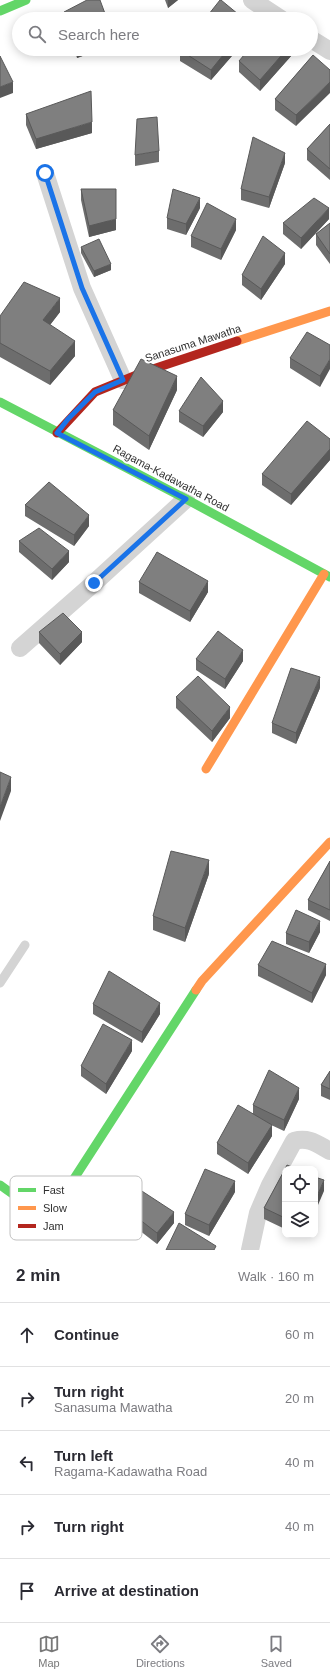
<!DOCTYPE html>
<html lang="en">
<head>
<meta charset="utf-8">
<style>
	:root { --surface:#fff; --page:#f7f7f7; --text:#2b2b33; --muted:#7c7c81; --line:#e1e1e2; --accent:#787878 }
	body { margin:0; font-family:Helvetica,sans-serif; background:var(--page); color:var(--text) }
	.controls { position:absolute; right:12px; bottom:12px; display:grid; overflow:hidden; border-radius:8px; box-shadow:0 2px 10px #0003 }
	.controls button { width:36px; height:36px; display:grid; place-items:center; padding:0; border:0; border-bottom:1px solid var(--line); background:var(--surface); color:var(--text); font:20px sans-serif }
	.stop { position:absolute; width:12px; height:12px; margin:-9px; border:3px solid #1a73e8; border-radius:50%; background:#fff }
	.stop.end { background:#1a73e8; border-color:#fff; box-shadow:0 1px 4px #0008 }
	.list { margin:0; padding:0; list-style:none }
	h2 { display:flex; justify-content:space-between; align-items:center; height:52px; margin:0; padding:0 16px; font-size:17px }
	h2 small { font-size:13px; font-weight:400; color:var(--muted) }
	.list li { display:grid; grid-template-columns:26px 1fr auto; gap:12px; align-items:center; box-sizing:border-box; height:64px; padding:0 16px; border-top:1px solid var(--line) }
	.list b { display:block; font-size:15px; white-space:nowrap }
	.list p { margin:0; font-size:13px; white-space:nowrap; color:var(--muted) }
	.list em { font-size:13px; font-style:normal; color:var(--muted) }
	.icon { flex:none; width:22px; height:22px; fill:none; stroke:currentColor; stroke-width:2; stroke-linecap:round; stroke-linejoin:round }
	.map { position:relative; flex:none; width:330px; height:1250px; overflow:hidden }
	.search { position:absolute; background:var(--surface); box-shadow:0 2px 10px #0003; left:12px; right:12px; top:12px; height:44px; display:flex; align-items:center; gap:10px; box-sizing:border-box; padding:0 14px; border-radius:22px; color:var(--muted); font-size:15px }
	.sheet { height:372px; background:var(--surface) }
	nav { display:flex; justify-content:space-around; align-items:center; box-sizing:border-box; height:56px; border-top:1px solid var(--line); background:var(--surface); font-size:11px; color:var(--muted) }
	nav a { display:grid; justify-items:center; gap:2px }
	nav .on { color:var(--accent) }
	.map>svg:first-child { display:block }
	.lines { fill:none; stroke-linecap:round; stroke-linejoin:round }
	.lane { stroke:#d4d4d4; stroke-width:9 }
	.street { stroke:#d4d4d4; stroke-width:18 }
	.fast { stroke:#63d668; stroke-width:9 }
	.slow { stroke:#ff974d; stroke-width:9 }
	.jam { stroke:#b3261e; stroke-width:9 }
	.wall { fill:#6d6d6d }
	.shaded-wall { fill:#595959 }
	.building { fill:#7f7f7f; stroke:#595959 }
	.route { stroke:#1a73e8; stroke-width:5 }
	.labels { text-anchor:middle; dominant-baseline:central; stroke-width:4; stroke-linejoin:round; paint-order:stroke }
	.street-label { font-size:11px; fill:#303030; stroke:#fff }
	.key { fill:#fff; stroke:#c1c1c1; stroke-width:1 }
	.key-label { font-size:11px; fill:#303030 }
</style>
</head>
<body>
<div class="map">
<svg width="330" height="1250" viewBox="0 0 330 1250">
	<rect width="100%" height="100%" fill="#fff"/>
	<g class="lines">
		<!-- lane -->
		<path class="lane" d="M0 983 25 945"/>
		<!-- street -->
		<path class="street" d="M252 0 281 19
			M311 39 330 51
			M45 173 82 288 123 380
			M20 648 94 583 186 499
			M250 1250 258 1213 270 1185 294 1141C309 1137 317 1144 330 1151"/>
		<!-- fast -->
		<path class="fast" d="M0 11 26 0
			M0 402 186 499 330 577
			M0 1185C17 1197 33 1211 55 1208L196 990"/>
		<!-- slow -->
		<path class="slow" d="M237 341 330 311
			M206 769 324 574
			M196 990 202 981 330 842"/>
		<!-- jam -->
		<path class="jam" d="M57 433 95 392 144 372 237 341"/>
	</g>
	<!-- wall -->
	<path class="wall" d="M165 0H178L168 8Z
		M64 12 107 19H64Z
		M74 49H102L77 58Z
		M238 49 211 80 180 61V50Z
		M292 49V55L260 91 239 72V61Z
		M313 55 296 126 275 110V99Z
		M26 114 92 133 36 149 26 125Z
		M330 124V180L307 160V149Z
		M159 151V162L135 166V155Z
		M285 163 269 208 241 200V189Z
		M81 189 116 230 89 237 81 200Z
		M200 208 186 235 167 229V218Z
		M329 219 301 249 283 234V223Z
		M330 223V264L316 245V234Z
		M236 230 221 260 191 247V236Z
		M81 247 111 270 94 277 81 253Z
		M285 264 261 300 242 285V275Z
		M60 312 50 325 75 356 50 385 0 357V316Z
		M330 345 320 387 290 368V358Z
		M177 390 149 450 113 425V410Z
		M179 411 223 412 203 437 179 422Z
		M330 439V460L291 505 262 485V474Z
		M25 505 89 526 74 546 25 516Z
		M19 541 69 562 52 580 19 552Z
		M139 582 208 592 190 622 139 593Z
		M39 632 82 642 60 665 39 643Z
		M196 659 243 661 225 689 196 670Z
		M320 688 296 744 272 733V723Z
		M176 697 230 718 212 742 176 708Z
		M330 861V921L308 910V900Z
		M209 874 185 942 153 930V916Z
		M320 932 309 953 286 944V933Z
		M258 965 326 975 312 1003 258 976Z
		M93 1004 160 1014 142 1043 93 1014Z
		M132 1051 106 1094 81 1076V1066Z
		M330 1071V1100L321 1096V1085Z
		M299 1099 284 1131 269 1124 272 1136 248 1174 217 1154V1143L253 1114V1105Z
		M285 1169V1229L264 1219V1208Z
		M235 1192 209 1236 185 1225V1214Z
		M113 1199 174 1223 157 1244 113 1210Z
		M298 1235H305L304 1238Z"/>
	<!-- shaded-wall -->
	<path class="shaded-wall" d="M168 0H178L168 8Z
		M77 49H102L77 58Z
		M228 49H238L211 80V70Z
		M287 49H292V55L260 91V80Z
		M13 82V93L0 98V87Z
		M330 82V93L296 126V115Z
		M92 122V133L36 149V139Z
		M285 153V163L269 208V197Z
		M200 198V208L186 235V224Z
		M329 208V219L301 249V238Z
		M116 219V230L89 237V226Z
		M236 219V230L221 260V249Z
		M285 253V264L261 300V289Z
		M111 264V270L94 277V271Z
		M60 298V312L43 334V320Z
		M75 341V356L50 385V371Z
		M330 359V369L320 387V376Z
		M177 376V390L149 450V436Z
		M223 401V412L203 437V426Z
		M330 449V460L291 505V494Z
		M89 515V526L74 546V535Z
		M69 551V562L52 580V569Z
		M208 581V592L190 622V611Z
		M82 632V642L60 665V654Z
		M243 650V661L225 689V679Z
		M320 677V688L296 744V733Z
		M230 707V718L212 742V731Z
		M11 777V791L0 821V807Z
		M209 860V874L185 942V928Z
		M320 921V932L309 953V942Z
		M326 964V975L312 1003V993Z
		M160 1003V1014L142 1043V1032Z
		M132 1040V1051L106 1094V1084Z
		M299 1088V1099L284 1131V1120Z
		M272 1125V1136L248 1174V1163Z
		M324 1180V1191L315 1212V1201Z
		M235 1181V1192L209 1236V1225Z
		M174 1212V1223L157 1244V1233Z"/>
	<!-- building -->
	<path class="building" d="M87 0H100L107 19H67L64 12Z
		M220 0H221L244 19H205Z
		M181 49H228L211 70 180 50Z
		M249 49H287L260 80 239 61Z
		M313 55 330 70V82L296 115 275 99Z
		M0 56 13 82 0 87Z
		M91 91 92 122 36 139 26 114Z
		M157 117 159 151 135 155 137 119Z
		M330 124V169L307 149Z
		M253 137 285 153 269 197 241 189Z
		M81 189H116V219L89 226Z
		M173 189 200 198 186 224 167 218Z
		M314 198 329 208 301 238 283 223Z
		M207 203 236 219 221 249 191 236Z
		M330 223V254L316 234Z
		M263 236 285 253 261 289 242 275Z
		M99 239 111 264 94 271 81 247Z
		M24 282 60 298 43 320 75 341 50 371 0 343V316Z
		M307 332 330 345V359L320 376 290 358Z
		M141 359 177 376 149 436 113 410Z
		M201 377 223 401 203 426 179 411Z
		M307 421 330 439V449L291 494 262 474Z
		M49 482 89 515 74 535 25 505Z
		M39 528 69 551 52 569 19 541Z
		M157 552 208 581 190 611 139 582Z
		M63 613 82 632 60 654 39 632Z
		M218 631 243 650 225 679 196 659Z
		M291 668 320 677 296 733 272 723Z
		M198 676 230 707 212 731 176 697Z
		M0 772 11 777 0 807Z
		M171 851 209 860 185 928 153 916Z
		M330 861V910L308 900Z
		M296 910 320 921 309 942 286 933Z
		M272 941 326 964 312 993 258 965Z
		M109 971 160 1003 142 1032 93 1004Z
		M103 1024 132 1040 106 1084 81 1066Z
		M269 1070 299 1088 284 1120 253 1105Z
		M330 1071V1089L321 1085Z
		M238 1105 272 1125 248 1163 217 1143Z
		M287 1165 296 1169H285Z
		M205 1169 235 1181 209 1225 185 1214Z
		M285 1169V1218L264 1208Z
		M315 1177 324 1180 315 1201Z
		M128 1182 174 1212 157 1233 113 1199Z
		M179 1223 216 1246 214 1250H166Z"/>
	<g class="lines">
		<!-- route -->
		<path class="route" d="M45 173 82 288 123 380 95 392 68 419 57 433 186 499 94 583"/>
	</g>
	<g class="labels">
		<!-- street labels -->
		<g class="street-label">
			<text transform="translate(193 343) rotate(-18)">Sanasuma Mawatha</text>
			<text transform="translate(171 478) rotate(28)">Ragama-Kadawatha Road</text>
		</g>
	</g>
	<!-- legend -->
	<rect x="10" y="1176" width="132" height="64" rx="6" class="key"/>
	<rect x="18" y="1188" width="18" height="4" fill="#63d668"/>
	<rect x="18" y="1206" width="18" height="4" fill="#ff974d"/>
	<rect x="18" y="1224" width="18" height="4" fill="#b3261e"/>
	<g class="key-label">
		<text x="43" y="1194">Fast</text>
		<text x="43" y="1212">Slow</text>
		<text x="43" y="1230">Jam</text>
	</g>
</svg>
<div class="controls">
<button><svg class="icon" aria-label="locate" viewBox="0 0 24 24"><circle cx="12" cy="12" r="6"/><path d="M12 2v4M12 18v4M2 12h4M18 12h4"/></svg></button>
<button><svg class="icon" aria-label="layers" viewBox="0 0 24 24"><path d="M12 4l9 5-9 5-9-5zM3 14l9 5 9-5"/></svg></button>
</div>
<div class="stop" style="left:45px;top:173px"></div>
<div class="stop end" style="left:94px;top:583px"></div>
<div class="search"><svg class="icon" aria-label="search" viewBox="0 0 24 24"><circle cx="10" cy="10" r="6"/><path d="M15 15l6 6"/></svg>Search here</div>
</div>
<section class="sheet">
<h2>2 min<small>Walk · 160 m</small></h2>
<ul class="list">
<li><svg class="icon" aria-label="ahead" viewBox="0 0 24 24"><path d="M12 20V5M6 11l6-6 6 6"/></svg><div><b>Continue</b></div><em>60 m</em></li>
<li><svg class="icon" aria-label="right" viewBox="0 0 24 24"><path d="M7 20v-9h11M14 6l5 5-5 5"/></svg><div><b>Turn right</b><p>Sanasuma Mawatha</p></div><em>20 m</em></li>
<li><svg class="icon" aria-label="left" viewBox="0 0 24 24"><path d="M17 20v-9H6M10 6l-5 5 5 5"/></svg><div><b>Turn left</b><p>Ragama-Kadawatha Road</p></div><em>40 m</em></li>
<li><svg class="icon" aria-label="right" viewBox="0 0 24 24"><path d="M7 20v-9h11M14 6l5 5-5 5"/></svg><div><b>Turn right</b></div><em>40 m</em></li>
<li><svg class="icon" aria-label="arrive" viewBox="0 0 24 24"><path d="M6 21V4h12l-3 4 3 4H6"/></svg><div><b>Arrive at destination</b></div></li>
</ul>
</section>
<nav>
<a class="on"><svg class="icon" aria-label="map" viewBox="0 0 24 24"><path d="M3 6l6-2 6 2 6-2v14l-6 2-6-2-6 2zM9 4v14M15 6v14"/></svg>Map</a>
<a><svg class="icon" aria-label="directions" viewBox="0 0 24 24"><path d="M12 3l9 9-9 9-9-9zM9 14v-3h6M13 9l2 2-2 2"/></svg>Directions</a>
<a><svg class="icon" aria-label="saved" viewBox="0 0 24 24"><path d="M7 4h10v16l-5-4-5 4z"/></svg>Saved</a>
</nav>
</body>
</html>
